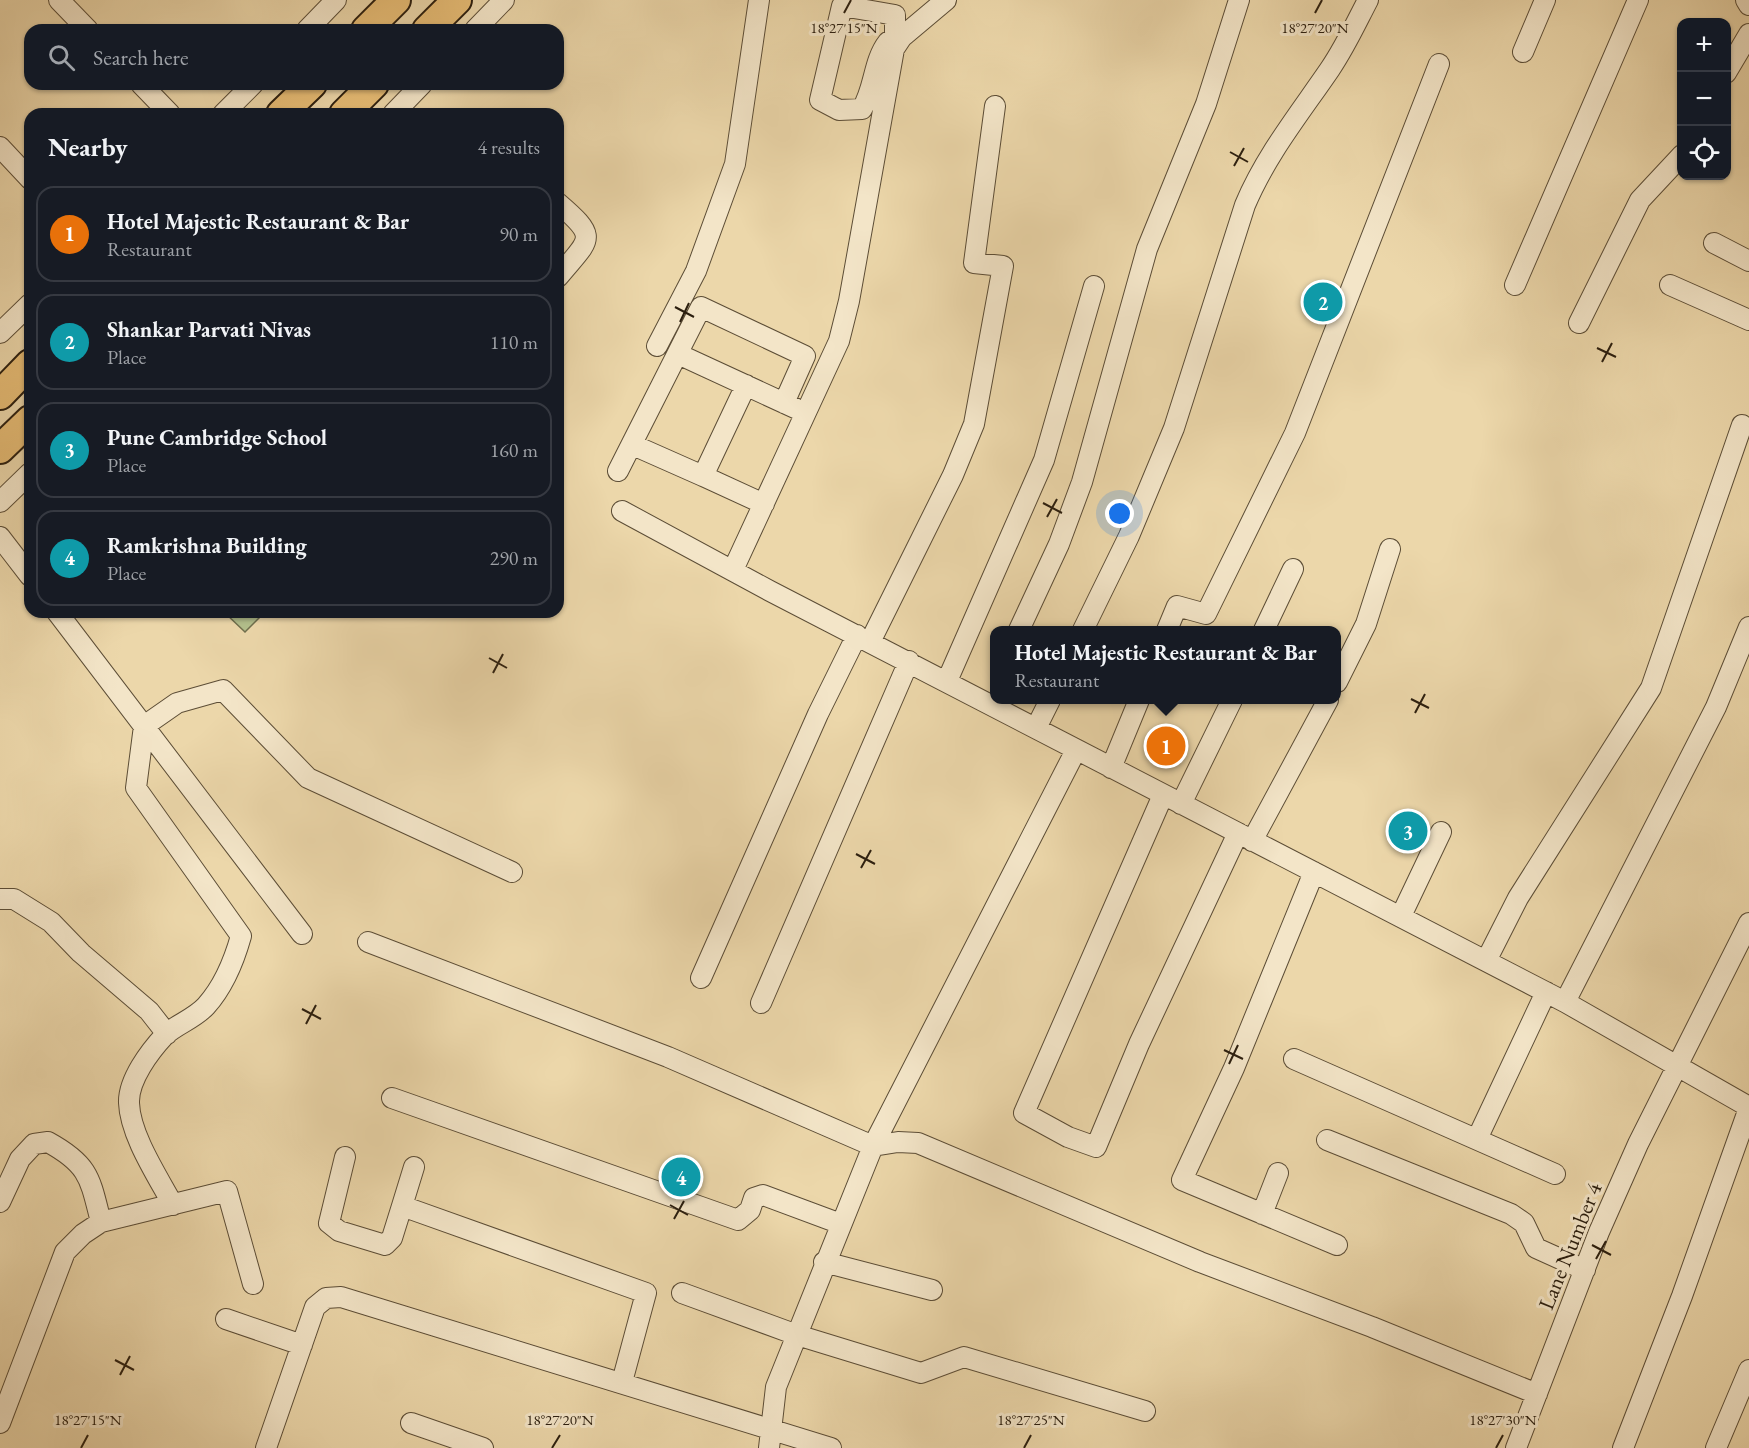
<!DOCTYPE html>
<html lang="en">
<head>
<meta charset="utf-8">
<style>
	:root { --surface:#171b24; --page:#242831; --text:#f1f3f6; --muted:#9ea1a6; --line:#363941; --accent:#c59692 }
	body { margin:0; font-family:"EB Garamond",serif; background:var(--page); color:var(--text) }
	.controls { position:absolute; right:18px; top:18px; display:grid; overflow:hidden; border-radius:12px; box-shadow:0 2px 4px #0004 }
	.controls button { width:54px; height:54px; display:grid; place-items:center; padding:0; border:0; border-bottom:2px solid var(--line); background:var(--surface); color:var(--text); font:30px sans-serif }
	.you { position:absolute; left:1120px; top:514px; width:21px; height:21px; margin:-15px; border:4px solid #fff; border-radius:50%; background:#1a73e8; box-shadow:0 0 0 9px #1a73e833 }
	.badge { display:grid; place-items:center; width:39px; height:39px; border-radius:50%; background:var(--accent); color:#fff; font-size:20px; font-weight:700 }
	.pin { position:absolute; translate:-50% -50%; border:3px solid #fff; box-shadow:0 2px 6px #0006 }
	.popup { position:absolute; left:990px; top:626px; width:351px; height:78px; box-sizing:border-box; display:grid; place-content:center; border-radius:12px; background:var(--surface); filter:drop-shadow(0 2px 4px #0005); font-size:20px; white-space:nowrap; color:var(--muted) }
	.popup b { font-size:22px; color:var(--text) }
	.popup::after { content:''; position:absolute; left:50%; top:100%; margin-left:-12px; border:12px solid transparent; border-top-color:var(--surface) }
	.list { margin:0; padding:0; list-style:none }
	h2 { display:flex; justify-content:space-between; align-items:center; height:78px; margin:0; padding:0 24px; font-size:26px }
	h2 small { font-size:20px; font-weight:400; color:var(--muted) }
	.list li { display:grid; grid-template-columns:39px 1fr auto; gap:18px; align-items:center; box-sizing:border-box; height:96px; margin:0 12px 12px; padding:0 12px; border:2px solid var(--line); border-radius:18px }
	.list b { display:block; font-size:22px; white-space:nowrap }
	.list p { margin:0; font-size:20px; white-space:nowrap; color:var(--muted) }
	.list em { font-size:20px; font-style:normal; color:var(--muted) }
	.icon { flex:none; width:33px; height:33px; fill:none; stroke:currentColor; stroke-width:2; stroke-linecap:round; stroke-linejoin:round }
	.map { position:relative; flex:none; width:1749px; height:1448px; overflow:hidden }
	.search { position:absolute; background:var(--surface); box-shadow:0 2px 4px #0004; left:24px; top:24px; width:540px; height:66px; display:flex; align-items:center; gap:15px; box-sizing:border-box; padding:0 21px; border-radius:18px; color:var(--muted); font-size:22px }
	.panel { position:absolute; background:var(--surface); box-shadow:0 2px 4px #0004; left:24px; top:108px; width:540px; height:510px; border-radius:18px }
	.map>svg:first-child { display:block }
	.green { fill:#b3bf8c; stroke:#706f4e; stroke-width:1.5 }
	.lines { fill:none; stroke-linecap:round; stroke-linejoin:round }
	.minor-casing { stroke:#5c4d36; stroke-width:22 }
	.highway-casing { stroke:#2c1f0f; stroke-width:32 }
	.minor { stroke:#f3e5c8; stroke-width:20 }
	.highway { stroke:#e6bc75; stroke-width:28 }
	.ticks { fill:none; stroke:#2c1f0f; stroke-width:2 }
	.labels { text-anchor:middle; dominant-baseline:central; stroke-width:6; stroke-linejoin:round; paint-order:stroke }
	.street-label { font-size:22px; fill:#2c1f0f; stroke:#f3e5c8 }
	.ticks-label { font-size:15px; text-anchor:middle; fill:#2c1f0f; stroke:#f3e5c8; stroke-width:6; stroke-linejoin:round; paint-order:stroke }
</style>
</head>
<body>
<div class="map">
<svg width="1749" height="1448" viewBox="0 0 1749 1448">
	<rect width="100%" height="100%" fill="#ecd7aa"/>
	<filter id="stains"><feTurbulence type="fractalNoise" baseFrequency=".00333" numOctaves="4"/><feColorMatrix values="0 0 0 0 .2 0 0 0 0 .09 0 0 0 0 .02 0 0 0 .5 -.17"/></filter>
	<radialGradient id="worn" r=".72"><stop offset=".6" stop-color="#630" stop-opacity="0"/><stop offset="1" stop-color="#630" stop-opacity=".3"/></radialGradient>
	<!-- green -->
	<path class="green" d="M224 612H265L245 632Z"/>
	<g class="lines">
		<defs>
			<path id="minor" d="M59 0 88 30
				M1746 0 1749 5
				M307 30 336 0
				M475 30 504 0
				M888 42C873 61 875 88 862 109L839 110 820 100 842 6 895 15V32L902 37
				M1523 52 1545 0
				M1726 73 1749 34
				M141 84 170 114
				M223 114 253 84
				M393 114 422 84
				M0 147 30 179
				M558 203C600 239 590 238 558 277
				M1714 243 1749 261
				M1515 285 1638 0
				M1670 285 1749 320
				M1579 323 1640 200 1682 155
				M0 333 30 304
				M657 346 696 271 735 164 759 0
				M678 354 795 408
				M633 445 703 476 746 385
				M618 471 701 307 805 356 784 403
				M703 476 764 504
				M0 502 30 473
				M622 511 770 591 1565 1002 1716 707 1749 627
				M0 537 30 576
				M733 570 839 341 849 301 894 49 902 37 946 0
				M57 612 302 934
				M1019 630 1059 544 1082 482 1147 249 1206 104 1239 0
				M1083 630 1129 536 1174 428 1245 205C1266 155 1300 113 1330 69 1345 47 1356 23 1368 0
				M1167 630 1177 606 1206 614 1295 433 1439 64
				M1264 630 1293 569
				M870 642 953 475 974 424 1003 266 974 263 995 106
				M947 681 1044 460 1094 286
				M1337 682 1366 624 1390 549
				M1036 728 1050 700
				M1111 768 1139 700
				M1163 795 1024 1113 1068 1137 1096 1147 1139 1044 1238 833
				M1181 804 1232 700
				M1252 841 1328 700
				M1314 872 1234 1068 1182 1180 1337 1245
				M0 899H14L51 922 81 953 149 1011 167 1034
				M1401 916 1441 832
				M368 942 668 1057 873 1146 898 1142 918 1143 1200 1262 1372 1327 1537 1394
				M1486 961 1518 898 1651 688 1742 425
				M701 978 818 714 857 635
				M1565 1002 1749 1107
				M761 1003 909 661
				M1294 1059 1555 1174
				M392 1098 738 1220 750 1210 754 1198 763 1195 841 1224
				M1477 1139 1546 992
				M1327 1140 1511 1214 1524 1223 1536 1248 1585 1270
				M345 1157 329 1223 339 1231 385 1245 392 1238 402 1206 646 1293 622 1382
				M0 1202 20 1159 34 1144 48 1142C90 1165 90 1179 101 1222
				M173 1205C158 1177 130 1135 129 1103 128 1080 150 1051 165 1035 177 1024 194 1019 206 1006 224 986 234 961 241 936L136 788 144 726 177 703 223 690 308 778 512 872
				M402 1206 414 1167
				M1262 1214 1278 1173
				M824 1262 932 1290
				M682 1293 797 1335 921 1373 964 1357 1145 1411
				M226 1319 302 1345
				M0 1423 65 1252 83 1234 101 1222 227 1191 253 1284
				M411 1423 483 1448
				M266 1448 315 1307 326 1298 341 1297 831 1448
				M769 1448 776 1387 873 1146 1076 750
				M1516 1448 1599 1232 1638 1144 1749 923
				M1623 1448 1682 1296 1749 1108
				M1716 1448 1749 1370"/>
			<path id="highway" d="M366 30 396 0
				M427 30 457 0
				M281 114 312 84
				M344 114 374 84
				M0 395 30 364
				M0 449 30 420"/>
		</defs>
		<!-- minor casing -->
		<use href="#minor" class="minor-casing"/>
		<!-- highway casing -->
		<use href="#highway" class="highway-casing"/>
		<!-- minor -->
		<use href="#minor" class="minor"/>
		<!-- highway -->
		<use href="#highway" class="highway"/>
	</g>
	<!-- ticks -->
	<path class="ticks" d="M844 13 851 0M1315 13 1322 0M1230 152 1248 162M1234 166 1244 148M675 307 694 317M680 322 689 303M1597 348 1616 357M1602 362 1612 343M1043 503 1062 513M1047 517 1057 499M489 658 507 668M493 673 503 654M1411 699 1429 708M1415 713 1425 694M856 854 875 864M861 868 871 850M302 1009 321 1019M306 1024 316 1005M1224 1050 1243 1059M1229 1064 1238 1045M670 1205 688 1215M674 1219 684 1201M1592 1245 1611 1255M1596 1259 1606 1241M115 1360 134 1370M120 1375 130 1356M81 1448 88 1435M552 1448 560 1435M1024 1448 1031 1435M1496 1448 1503 1435"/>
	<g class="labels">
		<!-- street labels -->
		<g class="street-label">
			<text transform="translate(1570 1246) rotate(-68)">Lane Number 4</text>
		</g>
	</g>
	<g class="ticks-label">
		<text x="844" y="33">18°27'15"N</text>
		<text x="1315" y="33">18°27'20"N</text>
		<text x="88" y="1425">18°27'15"N</text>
		<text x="560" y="1425">18°27'20"N</text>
		<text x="1031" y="1425">18°27'25"N</text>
		<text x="1503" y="1425">18°27'30"N</text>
	</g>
	<rect width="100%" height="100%" filter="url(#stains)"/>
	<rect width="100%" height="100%" fill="url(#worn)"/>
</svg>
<div class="controls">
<button>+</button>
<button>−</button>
<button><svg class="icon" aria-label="locate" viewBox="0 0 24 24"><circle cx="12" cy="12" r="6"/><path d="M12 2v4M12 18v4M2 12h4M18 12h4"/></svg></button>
</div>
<div class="you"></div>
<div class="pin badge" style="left:1166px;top:746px;background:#e8710a">1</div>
<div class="popup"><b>Hotel Majestic Restaurant &amp; Bar</b>Restaurant</div>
<div class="pin badge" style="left:1323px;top:302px;background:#0f9aa8">2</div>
<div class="pin badge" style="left:1408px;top:831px;background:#0f9aa8">3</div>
<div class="pin badge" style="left:681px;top:1177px;background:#0f9aa8">4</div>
<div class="search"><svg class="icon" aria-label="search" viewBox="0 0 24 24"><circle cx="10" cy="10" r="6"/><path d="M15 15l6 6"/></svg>Search here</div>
<section class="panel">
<h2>Nearby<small>4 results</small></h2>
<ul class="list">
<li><span class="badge" style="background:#e8710a">1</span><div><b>Hotel Majestic Restaurant &amp; Bar</b><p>Restaurant</p></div><em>90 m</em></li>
<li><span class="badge" style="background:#0f9aa8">2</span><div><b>Shankar Parvati Nivas</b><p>Place</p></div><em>110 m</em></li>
<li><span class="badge" style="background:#0f9aa8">3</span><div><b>Pune Cambridge School</b><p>Place</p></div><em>160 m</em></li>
<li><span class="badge" style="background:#0f9aa8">4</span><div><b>Ramkrishna Building</b><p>Place</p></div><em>290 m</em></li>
</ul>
</section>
</div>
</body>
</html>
